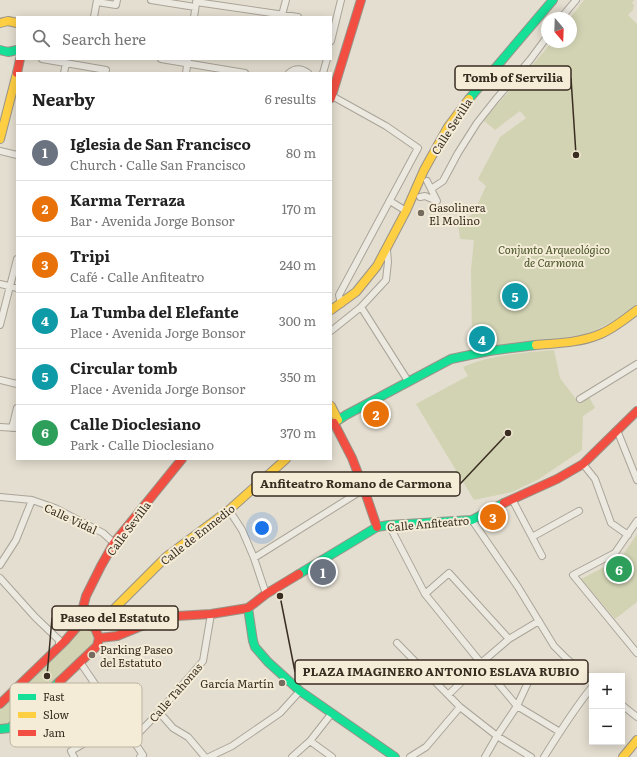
<!DOCTYPE html>
<html lang="en">
<head>
<meta charset="utf-8">
<style>
	:root { --surface:#fff; --page:#f6f6f6; --text:#222; --muted:#767676; --line:#e0e0e0; --accent:#db2777 }
	body { margin:0; font-family:Literata,serif; background:var(--page); color:var(--text) }
	.controls { position:absolute; right:12px; bottom:12px; display:grid; overflow:hidden; border-radius:0px; box-shadow:0 2px 10px #0003 }
	.controls button { width:36px; height:36px; display:grid; place-items:center; padding:0; border:0; border-bottom:1px solid var(--line); background:var(--surface); color:var(--text); font:20px sans-serif }
	.compass { position:absolute; left:541px; top:12px; width:36px; height:36px; border-radius:50%; background:var(--surface); box-shadow:0 2px 10px #0003; rotate:161deg }
	.you { position:absolute; left:262px; top:528px; width:14px; height:14px; margin:-10px; border:3px solid #fff; border-radius:50%; background:#1a73e8; box-shadow:0 0 0 6px #1a73e833 }
	.badge { display:grid; place-items:center; width:26px; height:26px; border-radius:50%; background:var(--accent); color:#fff; font-size:13px; font-weight:700 }
	.pin { position:absolute; translate:-50% -50%; border:2px solid #fff; box-shadow:0 1px 4px #0006 }
	.list { margin:0; padding:0; list-style:none }
	h2 { display:flex; justify-content:space-between; align-items:center; height:52px; margin:0; padding:0 16px; font-size:17px }
	h2 small { font-size:13px; font-weight:400; color:var(--muted) }
	.list li { display:grid; grid-template-columns:26px 1fr auto; gap:12px; align-items:center; box-sizing:border-box; height:56px; padding:0 16px; border-top:1px solid var(--line) }
	.list b { display:block; font-size:15px; white-space:nowrap }
	.list p { margin:0; font-size:13px; white-space:nowrap; color:var(--muted) }
	.list em { font-size:13px; font-style:normal; color:var(--muted) }
	.icon { flex:none; width:22px; height:22px; fill:none; stroke:currentColor; stroke-width:2; stroke-linecap:round; stroke-linejoin:round }
	.map { position:relative; flex:none; width:637px; height:757px; overflow:hidden }
	.search { position:absolute; background:var(--surface); box-shadow:0 2px 10px #0003; left:16px; top:16px; width:316px; height:44px; display:flex; align-items:center; gap:10px; box-sizing:border-box; padding:0 14px; border-radius:0px; color:var(--muted); font-size:15px }
	.panel { position:absolute; background:var(--surface); box-shadow:0 2px 10px #0003; left:16px; top:72px; width:316px; height:388px; border-radius:0px }
	.map>svg:first-child { display:block }
	.green { fill:#d2d3b3 }
	.lines { fill:none; stroke-linecap:round; stroke-linejoin:round }
	.street-casing { stroke:#aaa499; stroke-width:8 }
	.fast-casing { stroke:#9a9388; stroke-width:10 }
	.slow-casing { stroke:#9a9388; stroke-width:10 }
	.jam-casing { stroke:#9a9388; stroke-width:10 }
	.street { stroke:#ece9e1; stroke-width:6 }
	.fast { stroke:#16e098; stroke-width:8 }
	.slow { stroke:#ffcf43; stroke-width:8 }
	.jam { stroke:#f24e42; stroke-width:8 }
	.poi-dot { fill:#756b5e; stroke:#f4ecd7; stroke-width:1.5 }
	.labels { text-anchor:middle; dominant-baseline:central; stroke-width:4; stroke-linejoin:round; paint-order:stroke }
	.street-label { font-size:11px; fill:#392d21; stroke:#f4ecd7 }
	.poi-label { font-size:11px; fill:#392d21; stroke:#f4ecd7; text-anchor:start }
	.park-label { font-size:11px; font-style:italic; fill:#485428; stroke:#f4ecd7 }
	.key { fill:#f4ecd7; stroke:#bcb3a0; stroke-width:1 }
	.key-label { font-size:11px; fill:#392d21 }
	.leader { fill:none; stroke:#392d21; stroke-width:1.5 }
	.callout-dot { fill:#392d21; stroke:#f4ecd7; stroke-width:1.5 }
	.callout { fill:#f4ecd7; stroke:#392d21; stroke-width:1.5 }
	.callout-label { font-size:12px; text-anchor:middle; font-weight:bold; fill:#392d21 }
</style>
</head>
<body>
<div class="map">
<svg width="637" height="757" viewBox="0 0 637 757">
	<rect width="100%" height="100%" fill="#e4ded0"/>
	<!-- green -->
	<path class="green" d="M584 0H634L632 3 634 5 633 10 628 15 637 24V304C619 317 605 327 584 335L472 350 471 343 472 338 471 270 474 240 460 239 458 223 473 214 486 186 478 179 500 137 526 118 520 111 495 130 483 120 517 83 552 42H571V18H570Z
		M554 350 560 378 579 403 589 397 595 408 583 416 582 450 539 479 512 492 474 500 416 404 468 376 463 367C492 354 523 353 554 350Z
		M637 534V602L615 619 581 579 620 559Z
		M86 627 92 630 96 638 94 645 9 726H0V707L80 628Z"/>
	<g class="lines">
		<defs>
			<path id="street" d="M151 0 195 7
				M97 2 116 5 117 0
				M196 2 298 17
				M282 15 286 0
				M94 17 97 0
				M194 17 196 4
				M561 18 576 0
				M331 41 341 0
				M42 59 106 70 105 73
				M161 59 245 73
				M64 73 66 63
				M186 73 188 59
				M289 73C295 68 301 68 308 73
				M323 73 327 59
				M332 96 386 126 418 148 339 295 341 304
				M0 151 17 155
				M431 189 443 181 458 153 477 123 496 99 530 60 547 37
				M420 197 425 196 437 201 427 181
				M390 201 406 211
				M387 250 388 262 386 280 361 307 408 381
				M0 284 17 288
				M0 325 17 259
				M331 331 361 307
				M0 380 17 384
				M580 399 637 364
				M0 427 17 428
				M12 428 17 408
				M617 430 637 480
				M583 464 595 479 611 523 628 535
				M0 497 32 500 55 508 103 533 114 543
				M512 499 542 556
				M229 510 242 530 254 558 266 594
				M472 520 518 587 554 646 567 659 592 680
				M637 521 615 553 573 575 637 653
				M389 525 425 594 481 663 517 706 560 732
				M532 537 579 511
				M254 558 364 489
				M0 565 16 540 32 500
				M0 578 35 617 59 640V647
				M425 594 449 573 509 639
				M397 643 460 707 497 736 531 757
				M80 662 143 755 140 757
				M51 690 83 744 71 751 74 757
				M448 695 481 663 509 639 539 621
				M622 705 637 717
				M159 712 173 728 188 737 205 757
				M132 740 159 712 203 661 211 614
				M310 741 332 757
				M209 757 232 746 280 713 300 691
				M292 757 310 741 332 713
				M410 757 426 747 460 707
				M485 757 497 736 517 706 536 665
				M544 757C559 733 574 709 592 687"/>
			<path id="fast" d="M0 50 8 52 17 50
				M469 99 553 0
				M331 425 346 415 451 359 489 351 536 345
				M299 574 377 527 389 525 472 520 504 503
				M248 608 253 641 255 647 268 662 300 691 395 757
				M0 729 10 728 59 682"/>
			<path id="slow" d="M0 23 8 21 17 23
				M0 139 17 73
				M331 310 356 292 377 266 406 211 424 170 448 127 469 99
				M536 345C556 343 578 343 598 335 612 330 625 319 637 310
				M331 406 338 420
				M95 628 166 557 229 510 286 459
				M623 757 637 740"/>
			<path id="jam" d="M17 73 20 59
				M331 98 361 0
				M334 423 352 458 364 489 377 527
				M504 503 557 479 583 464 637 411
				M78 626 86 596 101 566 114 543 182 459
				M99 638 117 636 139 627 177 616 211 614 248 608 266 594 299 574
				M0 704 65 641 78 626 87 624 95 628 99 638 97 646 59 682"/>
		</defs>
		<!-- street casing -->
		<use href="#street" class="street-casing"/>
		<!-- fast casing -->
		<use href="#fast" class="fast-casing"/>
		<!-- slow casing -->
		<use href="#slow" class="slow-casing"/>
		<!-- jam casing -->
		<use href="#jam" class="jam-casing"/>
		<!-- street -->
		<use href="#street" class="street"/>
		<!-- fast -->
		<use href="#fast" class="fast"/>
		<!-- slow -->
		<use href="#slow" class="slow"/>
		<!-- jam -->
		<use href="#jam" class="jam"/>
	</g>
	<!-- markers -->
	<g class="poi-dot">
		<circle cx="421" cy="213" r="4"/>
		<circle cx="92" cy="655" r="4"/>
		<circle cx="282" cy="683" r="4"/>
	</g>
	<g class="labels">
		<!-- street labels -->
		<g class="street-label">
			<text transform="translate(451 126) rotate(-57)">Calle Sevilla</text>
			<text transform="translate(71 518) rotate(25)">Calle Vidal</text>
			<text transform="translate(428 523) rotate(-5)">Calle Anfiteatro</text>
			<text transform="translate(128 528) rotate(-53)">Calle Sevilla</text>
			<text transform="translate(197 534) rotate(-38)">Calle de Enmedio</text>
			<text transform="translate(175 692) rotate(-49)">Calle Tahonas</text>
		</g>
		<!-- poi labels -->
		<g class="poi-label">
			<text x="429" y="207">Gasolinera<tspan x="429" dy="13">El Molino</tspan></text>
			<text x="100" y="649">Parking Paseo<tspan x="100" dy="13">del Estatuto</tspan></text>
			<text x="274" y="683" text-anchor="end">García Martín</text>
		</g>
		<!-- park labels -->
		<g class="park-label">
			<text x="554" y="249">Conjunto Arqueológico<tspan x="554" dy="13">de Carmona</tspan></text>
		</g>
	</g>
	<!-- legend -->
	<rect x="10" y="683" width="132" height="64" rx="6" class="key"/>
	<rect x="18" y="694" width="18" height="6" fill="#16e098"/>
	<rect x="18" y="712" width="18" height="6" fill="#ffcf43"/>
	<rect x="18" y="730" width="18" height="6" fill="#f24e42"/>
	<g class="key-label">
		<text x="43" y="701">Fast</text>
		<text x="43" y="719">Slow</text>
		<text x="43" y="737">Jam</text>
	</g>
	<!-- callouts -->
	<path class="leader" d="M576 155L571 78M508 433L460 484M47 676L52 618M280 596L295 672"/>
	<g class="callout-dot">
		<circle cx="576" cy="155" r="4"/>
		<circle cx="508" cy="433" r="4"/>
		<circle cx="47" cy="676" r="4"/>
		<circle cx="280" cy="596" r="4"/>
	</g>
	<g class="callout">
		<rect x="455" y="66" width="116" height="24" rx="4"/>
		<rect x="252" y="472" width="208" height="24" rx="4"/>
		<rect x="52" y="606" width="126" height="24" rx="4"/>
		<rect x="295" y="660" width="293" height="24" rx="4"/>
	</g>
	<g class="callout-label">
		<text x="513" y="82">Tomb of Servilia</text>
		<text x="356" y="488">Anfiteatro Romano de Carmona</text>
		<text x="115" y="622">Paseo del Estatuto</text>
		<text x="441" y="676">PLAZA IMAGINERO ANTONIO ESLAVA RUBIO</text>
	</g>
</svg>
<div class="controls">
<button>+</button>
<button>−</button>
</div>
<svg class="compass" viewBox="-18 -18 36 36"><path d="M0-13l5 13h-10z" fill="#e53935"/><path d="M0 13l5-13h-10z" fill="#767676"/></svg>
<div class="you"></div>
<div class="pin badge" style="left:323px;top:572px;background:#6b7280">1</div>
<div class="pin badge" style="left:376px;top:414px;background:#e8710a">2</div>
<div class="pin badge" style="left:493px;top:517px;background:#e8710a">3</div>
<div class="pin badge" style="left:482px;top:339px;background:#0f9aa8">4</div>
<div class="pin badge" style="left:515px;top:296px;background:#0f9aa8">5</div>
<div class="pin badge" style="left:619px;top:569px;background:#2e9e5b">6</div>
<div class="search"><svg class="icon" aria-label="search" viewBox="0 0 24 24"><circle cx="10" cy="10" r="6"/><path d="M15 15l6 6"/></svg>Search here</div>
<section class="panel">
<h2>Nearby<small>6 results</small></h2>
<ul class="list">
<li><span class="badge" style="background:#6b7280">1</span><div><b>Iglesia de San Francisco</b><p>Church · Calle San Francisco</p></div><em>80 m</em></li>
<li><span class="badge" style="background:#e8710a">2</span><div><b>Karma Terraza</b><p>Bar · Avenida Jorge Bonsor</p></div><em>170 m</em></li>
<li><span class="badge" style="background:#e8710a">3</span><div><b>Tripi</b><p>Café · Calle Anfiteatro</p></div><em>240 m</em></li>
<li><span class="badge" style="background:#0f9aa8">4</span><div><b>La Tumba del Elefante</b><p>Place · Avenida Jorge Bonsor</p></div><em>300 m</em></li>
<li><span class="badge" style="background:#0f9aa8">5</span><div><b>Circular tomb</b><p>Place · Avenida Jorge Bonsor</p></div><em>350 m</em></li>
<li><span class="badge" style="background:#2e9e5b">6</span><div><b>Calle Dioclesiano</b><p>Park · Calle Dioclesiano</p></div><em>370 m</em></li>
</ul>
</section>
</div>
</body>
</html>
